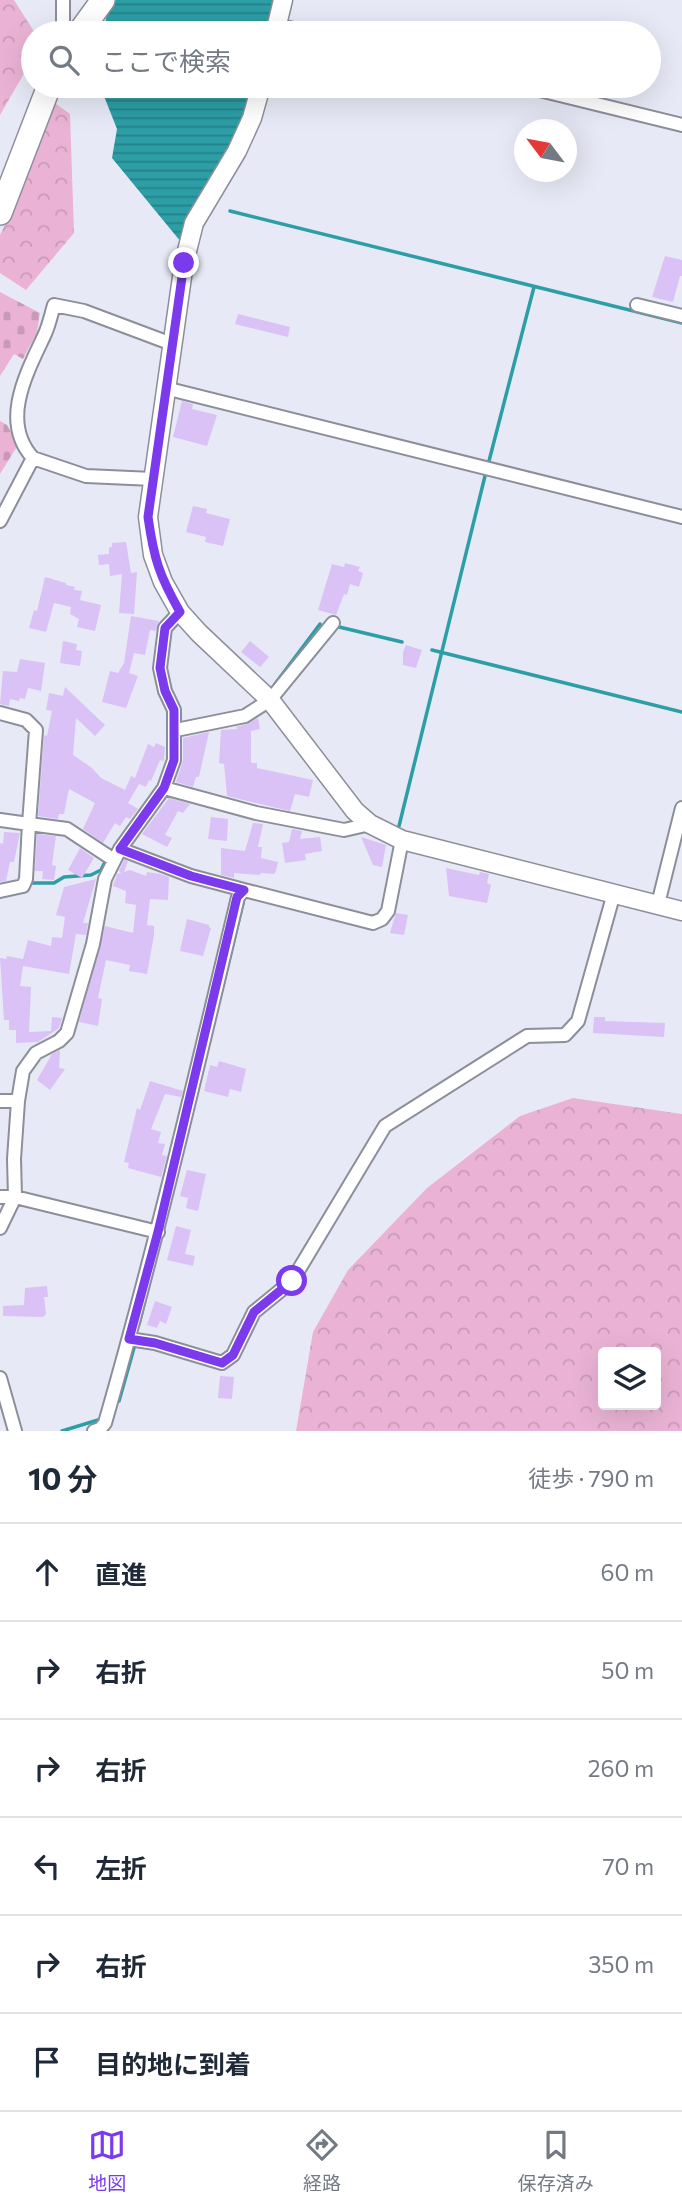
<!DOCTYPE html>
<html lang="ja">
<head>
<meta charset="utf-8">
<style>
	:root { --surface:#fff; --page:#f6f6f7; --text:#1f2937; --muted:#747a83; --line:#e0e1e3; --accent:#7c3aed }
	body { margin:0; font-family:Commissioner,"Noto Sans JP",sans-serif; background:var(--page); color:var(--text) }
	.controls { position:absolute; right:21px; bottom:21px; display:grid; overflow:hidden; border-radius:7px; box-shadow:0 7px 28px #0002 }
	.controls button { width:63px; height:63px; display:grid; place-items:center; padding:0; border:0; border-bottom:2px solid var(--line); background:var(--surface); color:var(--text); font:35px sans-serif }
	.compass { position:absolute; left:514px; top:119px; width:63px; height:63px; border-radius:50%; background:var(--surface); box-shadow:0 7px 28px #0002; rotate:302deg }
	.stop { position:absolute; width:21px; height:21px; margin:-16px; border:5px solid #7c3aed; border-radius:50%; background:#fff }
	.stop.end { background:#7c3aed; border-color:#fff; box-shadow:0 2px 7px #0008 }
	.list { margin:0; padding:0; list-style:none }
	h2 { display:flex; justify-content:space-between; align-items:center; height:91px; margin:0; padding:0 28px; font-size:30px }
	h2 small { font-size:23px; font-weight:400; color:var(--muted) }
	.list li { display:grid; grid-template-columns:46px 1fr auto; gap:21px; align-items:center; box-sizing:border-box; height:98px; padding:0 28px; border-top:2px solid var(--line) }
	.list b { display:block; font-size:26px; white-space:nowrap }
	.list em { font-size:23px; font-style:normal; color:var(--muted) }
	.icon { flex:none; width:38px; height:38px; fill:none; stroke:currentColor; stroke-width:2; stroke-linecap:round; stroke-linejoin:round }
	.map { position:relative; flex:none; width:682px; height:1431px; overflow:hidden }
	.search { position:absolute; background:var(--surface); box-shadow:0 7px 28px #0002; left:21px; right:21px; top:21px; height:77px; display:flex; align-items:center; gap:18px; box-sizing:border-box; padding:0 24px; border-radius:38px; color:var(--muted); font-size:26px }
	.sheet { height:679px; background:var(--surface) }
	nav { display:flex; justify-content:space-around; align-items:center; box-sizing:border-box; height:98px; border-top:2px solid var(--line); background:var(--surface); font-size:19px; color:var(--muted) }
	nav a { display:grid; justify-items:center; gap:4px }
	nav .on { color:var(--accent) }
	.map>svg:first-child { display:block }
	.forest { fill:url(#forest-crowns); fill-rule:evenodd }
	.cemetery { fill:url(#cemetery-stones) }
	.water { fill:url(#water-rules) }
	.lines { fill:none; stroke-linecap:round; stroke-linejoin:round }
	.stream { stroke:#2c9ea5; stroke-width:3.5 }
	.building { fill:#dac1f6 }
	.street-casing { stroke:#8c8f99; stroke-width:16 }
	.secondary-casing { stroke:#8c8f99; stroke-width:21 }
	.highway-casing { stroke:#8c8f99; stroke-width:26 }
	.street { stroke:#fff; stroke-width:12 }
	.secondary { stroke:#fff; stroke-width:18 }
	.highway { stroke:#fff; stroke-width:23 }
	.route { stroke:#7c3aed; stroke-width:9 }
</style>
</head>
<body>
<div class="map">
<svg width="682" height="1431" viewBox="0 0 682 1431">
	<defs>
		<pattern id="forest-crowns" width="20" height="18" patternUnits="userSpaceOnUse" patternTransform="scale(1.75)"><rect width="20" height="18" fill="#eab3d5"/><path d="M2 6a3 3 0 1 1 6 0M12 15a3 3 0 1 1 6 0" fill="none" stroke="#c99ab7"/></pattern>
		<pattern id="cemetery-stones" width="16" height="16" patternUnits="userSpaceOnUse" patternTransform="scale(1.75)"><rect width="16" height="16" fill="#eab3d5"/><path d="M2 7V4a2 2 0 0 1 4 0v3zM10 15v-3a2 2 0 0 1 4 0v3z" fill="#c99ab7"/></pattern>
		<pattern id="water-rules" width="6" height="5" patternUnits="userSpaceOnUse" patternTransform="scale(1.75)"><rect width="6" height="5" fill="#2c9ea5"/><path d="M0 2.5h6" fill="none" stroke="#258187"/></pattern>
	</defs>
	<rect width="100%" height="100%" fill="#e7eaf6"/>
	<!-- forest -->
	<path class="forest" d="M0 0H14L35 33H33V58L0 115Z
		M52 101 70 114 74 233 26 290 0 273V235L21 192Z
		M573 1098 682 1114V1431H296L313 1332 348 1270 427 1188 520 1116ZM656 1352V1405H603V1352Z"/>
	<!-- cemetery -->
	<path class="cemetery" d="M0 292 40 313 37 332 23 359 14 354 0 376Z
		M0 421 7 425 18 445 0 474Z"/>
	<!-- water -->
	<path class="water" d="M110 0H274L266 33H103Z
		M100 86H253L245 118 214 176 191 208 181 242 112 158 117 129Z"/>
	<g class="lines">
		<!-- stream -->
		<path class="stream" d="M230 211 682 323
			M489 461 534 287
			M335 626 402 642
			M432 650 682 712
			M275 684 320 624
			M399 826 485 476
			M30 883H54L64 877 91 875 101 870 106 860
			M221 993 243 903
			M139 1324 149 1284
			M119 1401 134 1348
			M62 1431 98 1420"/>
	</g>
	<!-- building -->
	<path class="building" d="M665 256 682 260V276H680L673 302 652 297Z
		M238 314 290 327 288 337 235 324Z
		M182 401 193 404 192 409 217 415 207 446 173 437Z
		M193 506 207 509 206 513 230 519 223 546 205 542 206 537 186 532Z
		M126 542 131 573 137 572 134 614 119 613 122 574 110 576 109 564 99 565 98 555 109 554V547H112V543Z
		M345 563 360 567 358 571 363 573 359 587 350 584 347 595 344 594 336 615 318 610 332 564 344 567Z
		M45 577 66 583V585L75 587 74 590 82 591 80 600 101 605 95 631 77 627 79 619 70 614 71 607 54 603 46 632 29 628 34 610 37 611Z
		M131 616 159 621 156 631 150 630 145 655 134 653 129 673 138 676 126 708 102 702 110 671 118 673 124 663Z
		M63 641 77 644 76 650 82 651 80 666 60 663Z
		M250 641 269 657 260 667 241 652Z
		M406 645 422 650 416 668 403 665V652Z
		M20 659 45 663 41 691 28 688 25 699 20 698 19 701 10 699 9 706 0 704 3 671 17 672Z
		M65 687 105 725 95 736 76 718 73 755 92 768 101 778 125 790 131 776 135 778 148 744 154 747 156 743 165 747 164 761 160 760 151 781 149 780 146 787 139 784 128 803 138 809 130 819 126 817 120 826 115 823 103 843 83 829 95 803 69 789 64 814H59L58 819 38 816 44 735 47 736 52 711 46 710 49 693 63 696Z
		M258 718 260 729 251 731V763H257V768L313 780 309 797 295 794 290 811 227 796 224 764 219 763 221 730 237 729 236 727 247 724Z
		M209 732 199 777H196L193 787 176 782 183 760V738Z
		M169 798 190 804 183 813 178 811 165 835 172 838 167 847 142 834Z
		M211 817 228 819 227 841 208 839Z
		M253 823 263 824 258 847H262L261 858 278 862 276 871 274 874 261 873 260 875 234 873V878L221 875V848L245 851Z
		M292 829 302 831 300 839 320 837 322 851 305 854 306 860 285 863 282 843 289 842Z
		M4 832 20 833 14 862H10L6 881 0 882V843L3 844Z
		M37 834 56 836 52 865 56 866 54 880 42 879 43 871H35Z
		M361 837 386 845 382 867 373 865Z
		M80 848 94 858 82 878 68 870Z
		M124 860 128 861 124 872 130 870 146 876 147 872 160 874 169 877 168 900 150 899 147 925 154 926V935L147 974 129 971 130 965 106 960 98 998 102 999 98 1026 79 1022 105 926 133 933 136 905 125 903 126 891 113 886 117 874 121 873 119 871Z
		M446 868 479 875 480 872 489 874 487 883 491 885 487 903 449 896Z
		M96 879 83 923H88L86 935 76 934 69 974 23 966 20 986 31 987 29 1032 51 1031 52 1017 62 1018 59 1028 38 1042 16 1043V1030H9V1020H4L0 958 6 959 7 956 23 959 28 940 51 946 52 937 62 938 65 917 56 915 64 887Z
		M396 913 408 915 404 935 390 933Z
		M187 919 209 925V927L211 928 203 956 180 951Z
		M594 1017H605V1021L665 1023 664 1037 593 1033Z
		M60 1050 59 1068 65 1069 50 1090 37 1080 52 1054Z
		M219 1061 246 1069 241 1092 230 1089 228 1097 204 1091 210 1065 217 1067Z
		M150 1081 183 1091 181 1097 165 1094 151 1129 161 1132 158 1143 165 1144 162 1155 167 1156 161 1177 128 1168 129 1163 124 1162 137 1108 140 1110Z
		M187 1170 206 1174 198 1211 186 1208 188 1198 180 1196Z
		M176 1226 191 1230 185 1254 195 1256 193 1266 167 1260Z
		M47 1286 48 1297H44L46 1314 43 1317 3 1316V1306L24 1305 25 1288Z
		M155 1301 172 1307 166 1324 160 1321 157 1328 147 1325Z
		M220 1376 234 1377 232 1399 218 1398Z"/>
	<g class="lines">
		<defs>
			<path id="street" d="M277 25 310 33
				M63 26V0
				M523 86 682 125
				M637 305 682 316
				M165 388 682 517
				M33 458C0 422 26 374 44 336 49 326 51 315 54 305L84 311 172 344
				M0 521 33 458 86 476 153 479
				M0 713 26 720 36 730 29 824 0 820
				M176 730 245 716 270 700 333 623
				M164 788 256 813 344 830 370 824
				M120 849 191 876 244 890
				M0 891 23 886 26 879 29 824 67 829 114 860
				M658 904 682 808
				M0 1101H18
				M0 1197H15L158 1232
				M0 1228 15 1197 14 1159 18 1101 23 1071 36 1053 59 1041 67 1033 93 944 105 879 120 849 164 788 174 760V710L165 691 160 668 165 628 180 612
				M129 1339 155 1343 222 1363 233 1355 254 1312 292 1281 385 1126 527 1036 565 1035 578 1021 614 893
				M0 1378 15 1431
				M94 1431 100 1429 105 1423C155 1249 196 1073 238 897L244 890 373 923 382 919 388 911 402 840"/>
			<path id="secondary" d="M275 33 283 0
				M261 86 252 118 237 151 194 223 184 263 148 517 153 555 163 582 180 612 199 633 270 700 355 811 370 824 402 840 682 911"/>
			<path id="highway" d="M79 33 103 0
				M0 213 49 86"/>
		</defs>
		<!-- street casing -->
		<use href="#street" class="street-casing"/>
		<!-- secondary casing -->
		<use href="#secondary" class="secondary-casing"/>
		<!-- highway casing -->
		<use href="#highway" class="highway-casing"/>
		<!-- street -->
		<use href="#street" class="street"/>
		<!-- secondary -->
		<use href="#secondary" class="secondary"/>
		<!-- highway -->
		<use href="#highway" class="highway"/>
	</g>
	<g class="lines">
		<!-- route -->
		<path class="route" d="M184 263 148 517C154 559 159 575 180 612L165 628 160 668 165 691 174 710V760L164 788 120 849 191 876 244 890 237 897 158 1232 129 1339 155 1343 222 1363 233 1355 254 1312 292 1281"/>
	</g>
</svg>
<div class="controls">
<button><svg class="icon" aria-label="layers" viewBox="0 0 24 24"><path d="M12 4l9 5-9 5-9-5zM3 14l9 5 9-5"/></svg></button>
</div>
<svg class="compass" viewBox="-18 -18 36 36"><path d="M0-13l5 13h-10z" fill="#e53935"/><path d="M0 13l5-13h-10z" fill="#747a83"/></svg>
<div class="stop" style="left:292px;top:1281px"></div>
<div class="stop end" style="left:184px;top:263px"></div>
<div class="search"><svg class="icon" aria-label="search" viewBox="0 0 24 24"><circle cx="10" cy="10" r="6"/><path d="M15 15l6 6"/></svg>ここで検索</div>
</div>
<section class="sheet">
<h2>10 分<small>徒歩 · 790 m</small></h2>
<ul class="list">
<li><svg class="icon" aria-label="ahead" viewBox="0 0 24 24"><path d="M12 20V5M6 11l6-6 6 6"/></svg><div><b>直進</b></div><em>60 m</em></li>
<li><svg class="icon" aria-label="right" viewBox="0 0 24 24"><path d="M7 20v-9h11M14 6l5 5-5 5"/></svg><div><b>右折</b></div><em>50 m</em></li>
<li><svg class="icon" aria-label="right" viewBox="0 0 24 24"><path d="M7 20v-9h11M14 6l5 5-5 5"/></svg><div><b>右折</b></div><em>260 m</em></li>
<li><svg class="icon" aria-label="left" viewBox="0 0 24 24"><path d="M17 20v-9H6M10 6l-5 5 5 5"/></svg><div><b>左折</b></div><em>70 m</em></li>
<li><svg class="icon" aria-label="right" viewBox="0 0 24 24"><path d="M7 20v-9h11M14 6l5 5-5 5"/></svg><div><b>右折</b></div><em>350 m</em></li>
<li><svg class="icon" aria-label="arrive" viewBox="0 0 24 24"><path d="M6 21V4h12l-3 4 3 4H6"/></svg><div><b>目的地に到着</b></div></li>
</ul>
</section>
<nav>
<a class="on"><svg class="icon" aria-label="map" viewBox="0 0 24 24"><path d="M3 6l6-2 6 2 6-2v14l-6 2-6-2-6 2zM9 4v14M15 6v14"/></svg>地図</a>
<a><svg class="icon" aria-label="directions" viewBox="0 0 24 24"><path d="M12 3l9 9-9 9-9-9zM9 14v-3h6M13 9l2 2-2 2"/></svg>経路</a>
<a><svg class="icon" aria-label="saved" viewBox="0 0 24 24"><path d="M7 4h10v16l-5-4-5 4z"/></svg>保存済み</a>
</nav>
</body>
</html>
